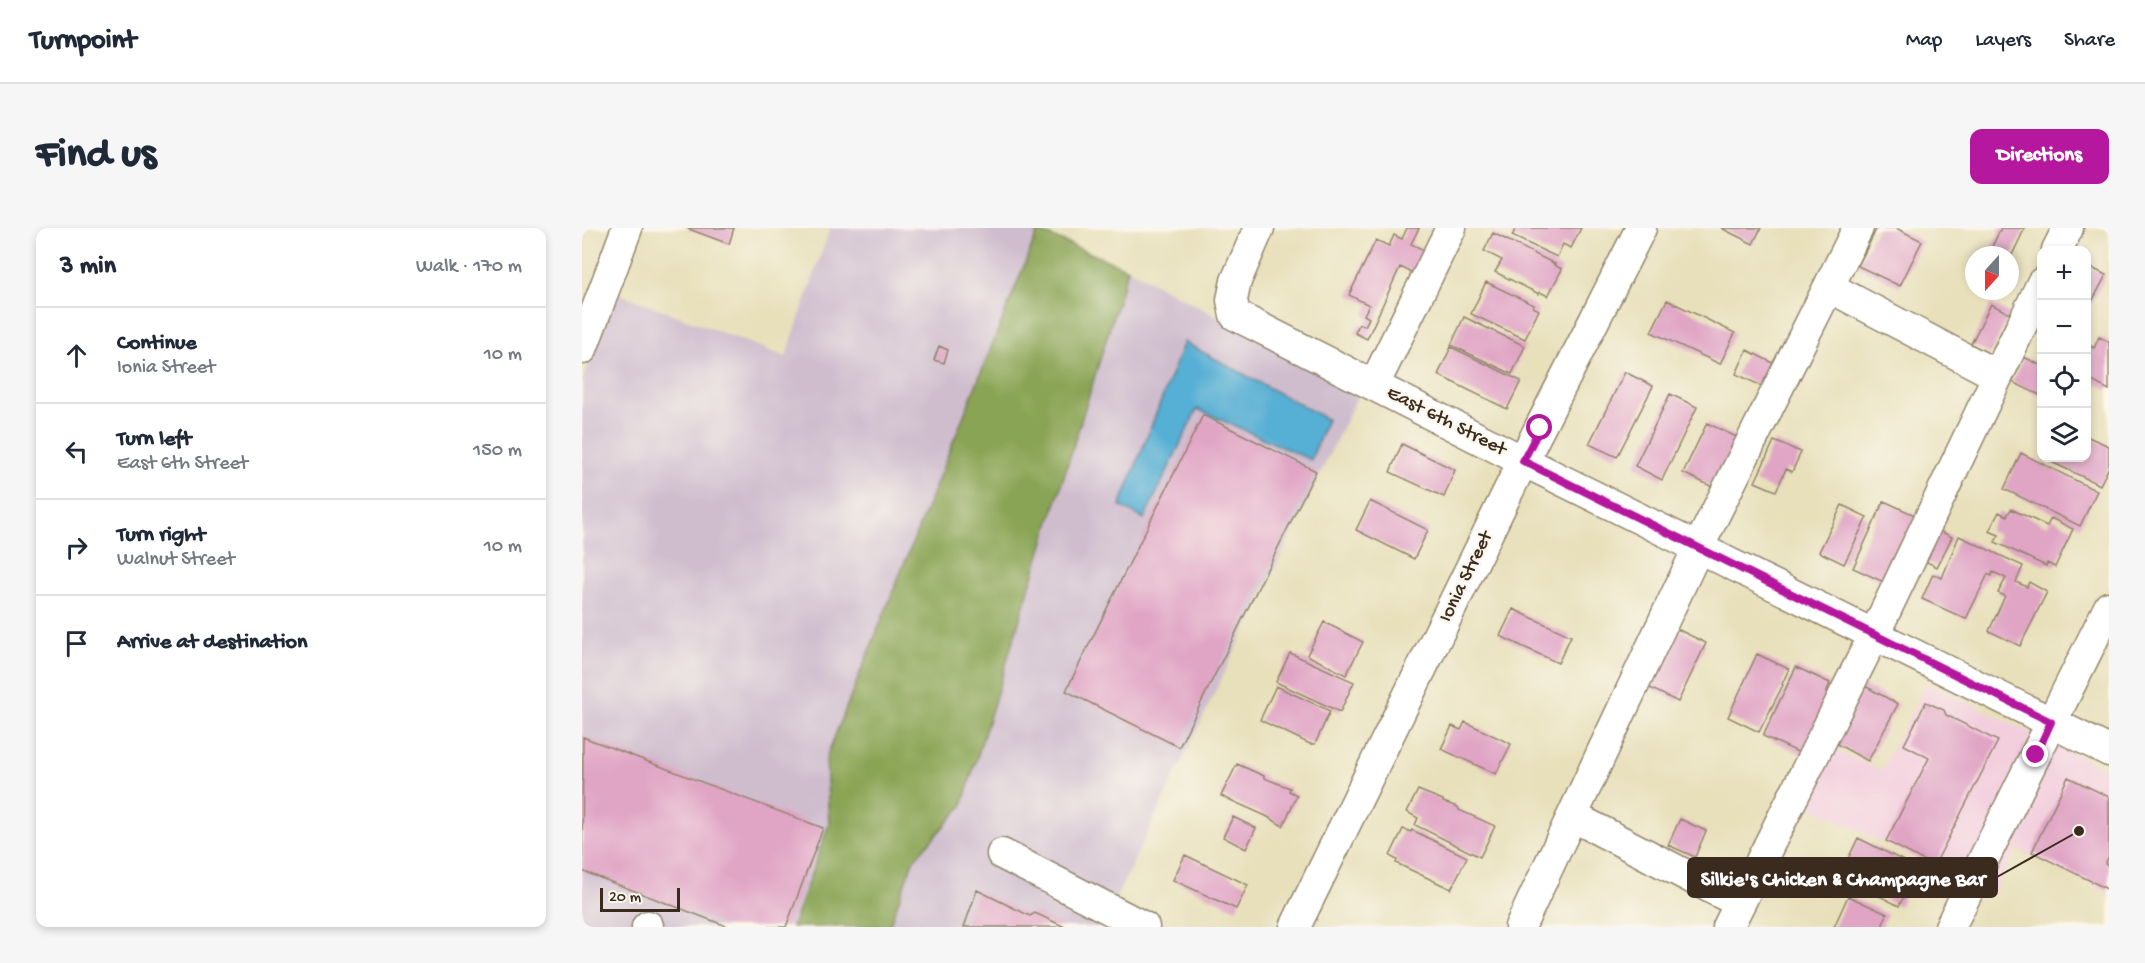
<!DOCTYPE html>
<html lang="en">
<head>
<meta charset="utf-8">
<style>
	:root { --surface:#fff; --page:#f6f6f7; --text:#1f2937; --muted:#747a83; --line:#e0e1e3; --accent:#b5179e }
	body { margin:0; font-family:"Gochi Hand",sans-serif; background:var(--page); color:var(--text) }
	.controls { position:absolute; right:18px; top:18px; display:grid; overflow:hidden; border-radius:12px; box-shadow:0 3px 9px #0003 }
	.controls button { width:54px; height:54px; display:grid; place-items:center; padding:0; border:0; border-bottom:2px solid var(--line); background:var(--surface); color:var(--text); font:30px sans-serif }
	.compass { position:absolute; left:1383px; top:18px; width:54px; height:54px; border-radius:50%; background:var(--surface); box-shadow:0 3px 9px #0003; rotate:201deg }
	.scale { position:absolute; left:18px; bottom:15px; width:80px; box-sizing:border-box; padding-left:6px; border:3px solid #3b2a1e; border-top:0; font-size:16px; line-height:21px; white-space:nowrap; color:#3b2a1e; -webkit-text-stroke:4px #fbf7ec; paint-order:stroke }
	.stop { position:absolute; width:18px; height:18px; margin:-14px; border:4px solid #b5179e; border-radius:50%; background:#fff }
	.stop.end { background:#b5179e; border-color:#fff; box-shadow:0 2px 6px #0008 }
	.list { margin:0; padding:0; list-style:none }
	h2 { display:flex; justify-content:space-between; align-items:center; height:78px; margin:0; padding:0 24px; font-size:26px }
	h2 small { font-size:20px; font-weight:400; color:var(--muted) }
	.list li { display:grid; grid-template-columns:39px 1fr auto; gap:18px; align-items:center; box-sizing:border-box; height:96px; padding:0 24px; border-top:2px solid var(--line) }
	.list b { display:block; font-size:22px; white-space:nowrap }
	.list p { margin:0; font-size:20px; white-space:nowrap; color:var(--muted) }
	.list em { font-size:20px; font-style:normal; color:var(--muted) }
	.icon { flex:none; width:33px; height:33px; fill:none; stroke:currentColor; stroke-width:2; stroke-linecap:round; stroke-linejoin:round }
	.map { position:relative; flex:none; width:1527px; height:699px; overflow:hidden; border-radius:12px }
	header { display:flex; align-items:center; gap:36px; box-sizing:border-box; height:84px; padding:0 30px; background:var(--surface); border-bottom:2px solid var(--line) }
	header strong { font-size:28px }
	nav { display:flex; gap:33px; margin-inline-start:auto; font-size:21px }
	.intro { display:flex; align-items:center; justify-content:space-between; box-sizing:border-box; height:144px; padding:0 36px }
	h1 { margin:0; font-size:42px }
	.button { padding:15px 27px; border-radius:12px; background:var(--accent); color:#fff; font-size:21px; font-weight:700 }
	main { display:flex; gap:36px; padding:0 36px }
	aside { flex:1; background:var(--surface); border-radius:12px; box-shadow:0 3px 9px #0003 }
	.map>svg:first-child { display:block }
	.built { fill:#f3cfde }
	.industrial { fill:#cfbdce }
	.forest { fill:#8aa455; stroke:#62673a; stroke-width:1.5 }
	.water { fill:#57afd4; stroke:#496c79; stroke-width:1.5 }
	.building { fill:#e0a4c5 }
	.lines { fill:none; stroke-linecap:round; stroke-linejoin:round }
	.minor-casing { stroke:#92856c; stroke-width:33 }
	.minor { stroke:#fff; stroke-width:30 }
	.route { stroke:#b5179e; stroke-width:8 }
	.labels { text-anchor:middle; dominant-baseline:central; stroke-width:5; stroke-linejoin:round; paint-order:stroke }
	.street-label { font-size:20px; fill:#3b2a1e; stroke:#fbf7ec }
	.leader { fill:none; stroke:#3b2a1e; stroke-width:2 }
	.callout-dot { fill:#3b2a1e; stroke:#fbf7ec; stroke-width:2 }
	.callout { fill:#3b2a1e; stroke:#3b2a1e; stroke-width:2 }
	.callout-label { font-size:21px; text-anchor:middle; font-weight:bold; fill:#fff }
</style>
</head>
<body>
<header>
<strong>Turnpoint</strong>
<nav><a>Map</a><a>Layers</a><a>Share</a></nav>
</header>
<div class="intro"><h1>Find us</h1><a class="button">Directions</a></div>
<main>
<aside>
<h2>3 min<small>Walk · 170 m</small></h2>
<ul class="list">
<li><svg class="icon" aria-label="ahead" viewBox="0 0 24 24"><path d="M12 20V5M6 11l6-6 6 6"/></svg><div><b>Continue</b><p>Ionia Street</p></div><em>10 m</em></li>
<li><svg class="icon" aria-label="left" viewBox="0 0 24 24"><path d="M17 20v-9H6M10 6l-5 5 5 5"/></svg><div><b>Turn left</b><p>East 6th Street</p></div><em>150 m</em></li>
<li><svg class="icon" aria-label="right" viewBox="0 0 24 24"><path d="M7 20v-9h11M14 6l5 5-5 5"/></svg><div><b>Turn right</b><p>Walnut Street</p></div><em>10 m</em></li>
<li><svg class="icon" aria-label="arrive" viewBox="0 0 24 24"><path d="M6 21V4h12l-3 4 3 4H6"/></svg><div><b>Arrive at destination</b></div></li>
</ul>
</aside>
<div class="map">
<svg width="1527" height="699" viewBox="0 0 1527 699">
	<rect width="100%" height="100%" fill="#fbf7ec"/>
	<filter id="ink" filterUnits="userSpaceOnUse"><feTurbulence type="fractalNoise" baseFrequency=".0167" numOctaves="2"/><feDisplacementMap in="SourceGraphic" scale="12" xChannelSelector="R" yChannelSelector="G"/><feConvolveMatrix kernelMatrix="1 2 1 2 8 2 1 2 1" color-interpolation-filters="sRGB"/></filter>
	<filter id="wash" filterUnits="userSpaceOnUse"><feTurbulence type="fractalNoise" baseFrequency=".008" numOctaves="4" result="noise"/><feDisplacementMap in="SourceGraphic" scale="24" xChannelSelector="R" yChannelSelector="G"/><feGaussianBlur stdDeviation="1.35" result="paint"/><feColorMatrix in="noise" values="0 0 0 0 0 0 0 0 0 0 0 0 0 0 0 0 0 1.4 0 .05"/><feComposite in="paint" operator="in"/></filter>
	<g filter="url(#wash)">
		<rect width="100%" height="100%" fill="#e8e0bb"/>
		<!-- built -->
		<path class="built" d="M1345 455 1527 543V665L1434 621 1410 669 1222 575 1250 521 1299 543Z"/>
		<!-- industrial -->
		<path class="industrial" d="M248 0H459L244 530 247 596 210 699H0V154L33 64 204 129Z
			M546 41 777 165 520 699H307L331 633 380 578Z"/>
		<!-- forest -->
		<path class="forest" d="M456 3 546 41 380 578 331 633 307 699H210L247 596 244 530Z"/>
		<!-- water -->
		<path class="water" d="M602 114 745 191 729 232 615 181 562 291 538 278Z"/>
		<g id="blocks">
			<!-- building -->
			<path class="building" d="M104 0H152L147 16Z
				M825 0H837L829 16 842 22 831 45 818 39 785 111 773 105 777 96 783 98 787 90 782 87 787 77 767 67 794 12 807 18 812 7 820 11Z
				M934 0H999L989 20 981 16 975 29 930 8Z
				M1139 0H1179L1171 16Z
				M1295 0H1314L1340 13 1318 58 1276 38Z
				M1419 0H1443L1428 31V27H1406Z
				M911 5 973 36 972 37 980 41 966 68 958 64 957 66 913 44 920 32 902 23Z
				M1504 37 1524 47 1504 85Z
				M904 54 952 77 951 79 957 82 943 111 889 86Z
				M1085 72 1153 105 1138 136 1069 104Z
				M1409 76 1428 86 1408 126 1389 116Z
				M882 89 943 118 930 146 869 117Z
				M1517 109 1527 114V162L1504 150V120L1506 117 1512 120Z
				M357 118 366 122 362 135 352 132Z
				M869 119 939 153 925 181 856 147Z
				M1165 122 1197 138 1186 161 1154 146Z
				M1442 129 1460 138V168L1430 154Z
				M1043 144 1071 158 1035 229 1007 216Z
				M1088 166 1115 179 1080 252 1053 238Z
				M621 187 734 243 597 519 484 463Z
				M1125 195 1161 212 1137 262 1101 245Z
				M1504 208 1527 218V239L1518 257 1461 230H1504Z
				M1192 213 1219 224 1210 244 1204 241 1194 263 1173 254Z
				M820 216 873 242 862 269 808 244Z
				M1439 225 1515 263 1498 298 1422 261Z
				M788 273 846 302 832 331 774 302Z
				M1302 273 1337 289 1306 356 1271 340Z
				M1260 277 1285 289 1262 336 1237 324Z
				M1429 281 1465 298 1469 290 1491 301 1473 339 1465 335 1464 338 1413 314 1417 307 1407 303 1417 284 1425 288Z
				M1350 299 1370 309 1355 339 1335 329Z
				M1377 308 1441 338 1434 354 1445 359 1447 354 1465 364 1438 418 1407 403 1423 368 1416 365 1424 350 1411 344 1409 348 1406 346 1384 391 1340 371 1351 346 1360 350Z
				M931 381 989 408 976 435 918 408Z
				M742 394 781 414 764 447 725 427Z
				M1091 399 1124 415 1096 474 1064 458Z
				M708 425 772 454 758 484 694 454Z
				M1175 426 1207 441 1200 456 1201 457 1177 504 1146 489Z
				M1214 439 1248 455 1244 465 1248 466 1220 526 1181 508Z
				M1281 457 1316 476 1286 533 1251 514Z
				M694 458 748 483 733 516H728L678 492Z
				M1344 474 1362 482 1364 487 1416 513 1352 638 1304 613 1347 530 1322 517Z
				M883 494 929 516 914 546 859 521 870 498 879 502Z
				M1 509 241 600 204 699H147L0 643Z
				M655 536 682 548V550L708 560 707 563 715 567 701 598 684 588 639 568Z
				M1486 549 1527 569V628L1523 636 1527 638V662L1450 624Z
				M836 562 861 572V574L876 579 877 582 913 598 898 629 833 597 836 590 825 584Z
				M651 589 674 600 664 621 641 609Z
				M1098 591 1124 603 1113 629 1086 617Z
				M821 601 829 604 830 602 885 629 869 661 814 635 815 632 808 628Z
				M1276 610 1336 640 1317 678 1258 648Z
				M603 627 666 657 654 681 591 652Z
				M395 662 448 688 453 685 483 699H382Z
				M1266 668 1305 686 1300 699H1252Z"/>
		</g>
	</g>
	<g filter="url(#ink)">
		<use href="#blocks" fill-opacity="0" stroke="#92856c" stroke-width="1.5"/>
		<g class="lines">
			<defs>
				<path id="minor" d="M677 0 654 53 650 72 653 87 941 233 1527 523
					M1475 22 1486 0
					M1247 59 1416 148
					M0 121 45 0
					M792 157 869 0
					M990 588 1158 675
					M420 626 562 699
					M65 699 66 698
					M713 699 941 233 1059 0
					M938 699 1116 320 1276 0
					M1146 699 1292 407 1460 55
					M1368 699 1527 379"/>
			</defs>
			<!-- minor casing -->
			<use href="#minor" class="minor-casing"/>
			<!-- minor -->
			<use href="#minor" class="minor"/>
		</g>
	</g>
	<g class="lines" filter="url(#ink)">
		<!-- route -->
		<path class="route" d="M958 200 941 233 1469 494 1454 527"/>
	</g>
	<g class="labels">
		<!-- street labels -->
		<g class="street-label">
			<text transform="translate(864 194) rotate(27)">East 6th Street</text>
			<text transform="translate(885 349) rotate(-64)">Ionia Street</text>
		</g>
	</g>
	<!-- callouts -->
	<path class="leader" d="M1497 603L1415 649"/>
	<circle class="callout-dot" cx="1497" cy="603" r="6"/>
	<rect class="callout" x="1106" y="630" width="309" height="39" rx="6"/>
	<g class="callout-label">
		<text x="1261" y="657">Silkie's Chicken &amp; Champagne Bar</text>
	</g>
</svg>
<div class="controls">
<button>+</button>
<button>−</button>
<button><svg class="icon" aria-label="locate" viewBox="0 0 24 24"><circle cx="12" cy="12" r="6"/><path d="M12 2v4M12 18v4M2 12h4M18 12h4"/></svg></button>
<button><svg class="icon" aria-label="layers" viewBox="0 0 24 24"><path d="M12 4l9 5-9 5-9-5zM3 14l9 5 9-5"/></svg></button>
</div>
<svg class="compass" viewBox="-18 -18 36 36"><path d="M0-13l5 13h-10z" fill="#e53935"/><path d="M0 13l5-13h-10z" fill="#747a83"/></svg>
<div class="scale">20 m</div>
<div class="stop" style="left:958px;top:200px"></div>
<div class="stop end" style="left:1454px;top:527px"></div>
</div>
</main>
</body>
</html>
